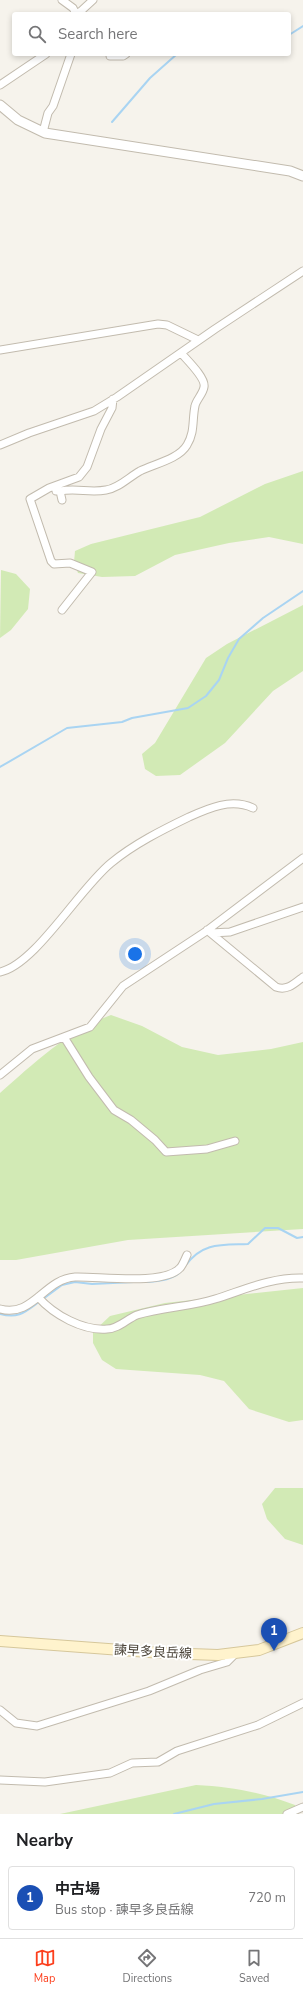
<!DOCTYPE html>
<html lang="en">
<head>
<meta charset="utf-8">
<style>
	:root { --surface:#fff; --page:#f2f2f2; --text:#202124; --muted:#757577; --line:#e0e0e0; --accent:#fc3f1d }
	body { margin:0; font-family:"Nunito Sans","Noto Sans JP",sans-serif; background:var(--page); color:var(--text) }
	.you { position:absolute; left:135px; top:954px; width:14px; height:14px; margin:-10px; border:3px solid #fff; border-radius:50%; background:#1a73e8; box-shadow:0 0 0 6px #1a73e833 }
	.badge { display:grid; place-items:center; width:26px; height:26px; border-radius:50%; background:var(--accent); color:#fff; font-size:13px; font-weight:700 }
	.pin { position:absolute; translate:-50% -33px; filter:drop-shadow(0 1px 2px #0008) }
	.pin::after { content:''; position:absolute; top:21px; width:14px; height:12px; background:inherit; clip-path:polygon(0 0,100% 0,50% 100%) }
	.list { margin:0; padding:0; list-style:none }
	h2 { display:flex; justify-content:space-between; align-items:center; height:52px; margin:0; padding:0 16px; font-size:17px }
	h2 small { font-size:13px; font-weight:400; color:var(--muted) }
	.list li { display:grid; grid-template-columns:26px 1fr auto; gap:12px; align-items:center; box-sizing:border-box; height:64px; margin:0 8px 8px; padding:0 8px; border:1px solid var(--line); border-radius:4px }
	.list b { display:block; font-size:15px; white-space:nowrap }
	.list p { margin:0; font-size:13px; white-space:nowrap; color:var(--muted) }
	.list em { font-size:13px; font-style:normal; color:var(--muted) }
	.icon { flex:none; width:22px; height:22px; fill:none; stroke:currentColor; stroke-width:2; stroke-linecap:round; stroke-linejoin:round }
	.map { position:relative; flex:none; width:303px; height:1814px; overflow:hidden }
	.search { position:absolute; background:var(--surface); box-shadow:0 2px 6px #0003; left:12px; right:12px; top:12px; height:44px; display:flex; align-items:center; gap:10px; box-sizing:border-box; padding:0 14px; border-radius:4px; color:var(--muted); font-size:15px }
	.sheet { height:124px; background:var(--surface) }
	nav { display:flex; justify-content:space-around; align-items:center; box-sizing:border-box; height:56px; border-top:1px solid var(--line); background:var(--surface); font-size:11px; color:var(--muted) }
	nav a { display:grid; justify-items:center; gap:2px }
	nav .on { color:var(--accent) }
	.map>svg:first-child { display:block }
	.green { fill:#d2eab5 }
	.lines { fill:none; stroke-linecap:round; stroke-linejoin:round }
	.stream { stroke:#a9d4f2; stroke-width:2 }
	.minor-casing { stroke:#c2bbae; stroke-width:9 }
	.tertiary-casing { stroke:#c2bbae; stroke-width:11 }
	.secondary-casing { stroke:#d6c79b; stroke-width:12 }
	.minor { stroke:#fff; stroke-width:7 }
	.tertiary { stroke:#fff; stroke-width:9 }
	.secondary { stroke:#fff3cd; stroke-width:10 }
	.labels { text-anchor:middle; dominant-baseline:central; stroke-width:4; stroke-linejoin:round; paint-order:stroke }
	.street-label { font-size:13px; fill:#4b4439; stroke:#fff }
</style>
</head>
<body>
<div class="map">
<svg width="303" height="1814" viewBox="0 0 303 1814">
	<rect width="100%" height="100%" fill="#f6f3ec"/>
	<!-- green -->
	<path class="green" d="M303 471V544L269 537 229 543 175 555 135 576 102 577 78 573 74 562 75 551 91 544 200 517 265 484Z
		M1 570 16 574 30 589 28 609 11 630 0 638Z
		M303 605V671L273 691 225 743 180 775 156 776 145 769 142 754 155 743 206 658 227 644Z
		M111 1015 142 1026 182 1047 218 1055 271 1049 303 1042V1229L128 1240 16 1260H0V1093C34 1063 68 1031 111 1015Z
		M303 1288V1420L289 1422 249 1409 224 1381 200 1375 116 1369 102 1360 93 1343V1332L110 1316 165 1303Z
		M275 1488H303V1545L285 1539 267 1519 262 1504Z
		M196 1785C232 1787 261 1792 295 1805L299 1814H60Z"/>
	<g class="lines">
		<!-- stream -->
		<path class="stream" d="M289 35 303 26
			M112 122 150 78 177 54
			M0 767 67 728 122 722 132 718 188 708 206 696 219 680 228 658 239 639 263 618 303 591
			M186 1265C203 1242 222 1245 248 1244L265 1228H278L297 1238 303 1237
			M146 1282C158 1281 175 1280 182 1270
			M43 1299 62 1285 75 1282 92 1284 134 1282
			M0 1314C19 1319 25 1312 40 1301
			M174 1814 214 1804 262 1799 303 1792"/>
		<defs>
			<path id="minor" d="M62 0 73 8 76 14
				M76 14 81 11 93 0
				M110 54V56H123L126 54
				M0 85 46 54
				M43 132 48 113 53 106 71 54
				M0 350 158 324 167 325 198 340
				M0 445 29 433 94 411 117 397 215 329 303 271
				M56 491H60L62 500
				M60 491C77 488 90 493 106 490 119 488 129 477 140 471 154 464 179 459 187 445 195 432 192 420 195 406 196 400 203 394 204 387 206 378 187 360 181 353
				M62 610 92 572 70 563 54 564 51 561 30 499 49 488 79 477 87 467 101 429 112 408 113 399
				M207 930 276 987C287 991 294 984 303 977
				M211 933 230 932 303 907
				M0 972C35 965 79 889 111 863 134 844 162 830 189 817 209 808 231 798 253 808
				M64 1037 89 1077 114 1110 131 1120 155 1140 166 1152 207 1149 235 1141
				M0 1075 32 1049 90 1027 123 986 205 932 303 858
				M38 1297C54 1315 83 1331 107 1329 118 1329 127 1319 137 1315 163 1307 190 1307 215 1299 244 1290 271 1277 303 1278
				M0 1309C33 1318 44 1279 75 1277 98 1276 163 1286 180 1268 183 1265 185 1259 187 1255
				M0 1710 16 1723 37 1726 149 1691 200 1670 227 1662 236 1653
				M0 1780 45 1782 110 1773 132 1763 158 1762 177 1751 258 1725 303 1703
				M287 1814 303 1807"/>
			<path id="tertiary" d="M0 105 18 120 45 133 290 171 303 176"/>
			<path id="secondary" d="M0 1641 162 1653 218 1655 259 1650 303 1633"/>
		</defs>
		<!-- minor casing -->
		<use href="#minor" class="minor-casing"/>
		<!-- tertiary casing -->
		<use href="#tertiary" class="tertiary-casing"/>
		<!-- secondary casing -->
		<use href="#secondary" class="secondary-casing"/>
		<!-- minor -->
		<use href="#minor" class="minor"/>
		<!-- tertiary -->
		<use href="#tertiary" class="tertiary"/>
		<!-- secondary -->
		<use href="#secondary" class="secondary"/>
	</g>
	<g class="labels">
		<!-- street labels -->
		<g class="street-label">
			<text transform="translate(153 1652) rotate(3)">諫早多良岳線</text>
		</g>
	</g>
</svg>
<div class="you"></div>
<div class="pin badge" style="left:274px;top:1651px;background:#1a4fb4">1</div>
<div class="search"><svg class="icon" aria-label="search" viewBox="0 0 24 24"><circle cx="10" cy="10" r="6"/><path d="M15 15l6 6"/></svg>Search here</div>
</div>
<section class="sheet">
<h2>Nearby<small></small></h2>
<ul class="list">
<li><span class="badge" style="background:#1a4fb4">1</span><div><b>中古場</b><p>Bus stop · 諫早多良岳線</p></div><em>720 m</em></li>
</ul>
</section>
<nav>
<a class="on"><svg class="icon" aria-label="map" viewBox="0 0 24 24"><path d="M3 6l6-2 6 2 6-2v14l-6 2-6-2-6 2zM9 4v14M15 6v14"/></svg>Map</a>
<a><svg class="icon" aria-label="directions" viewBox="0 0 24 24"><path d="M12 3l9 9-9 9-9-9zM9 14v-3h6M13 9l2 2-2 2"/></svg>Directions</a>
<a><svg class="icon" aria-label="saved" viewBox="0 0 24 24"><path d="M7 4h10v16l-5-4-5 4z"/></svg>Saved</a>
</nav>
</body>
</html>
